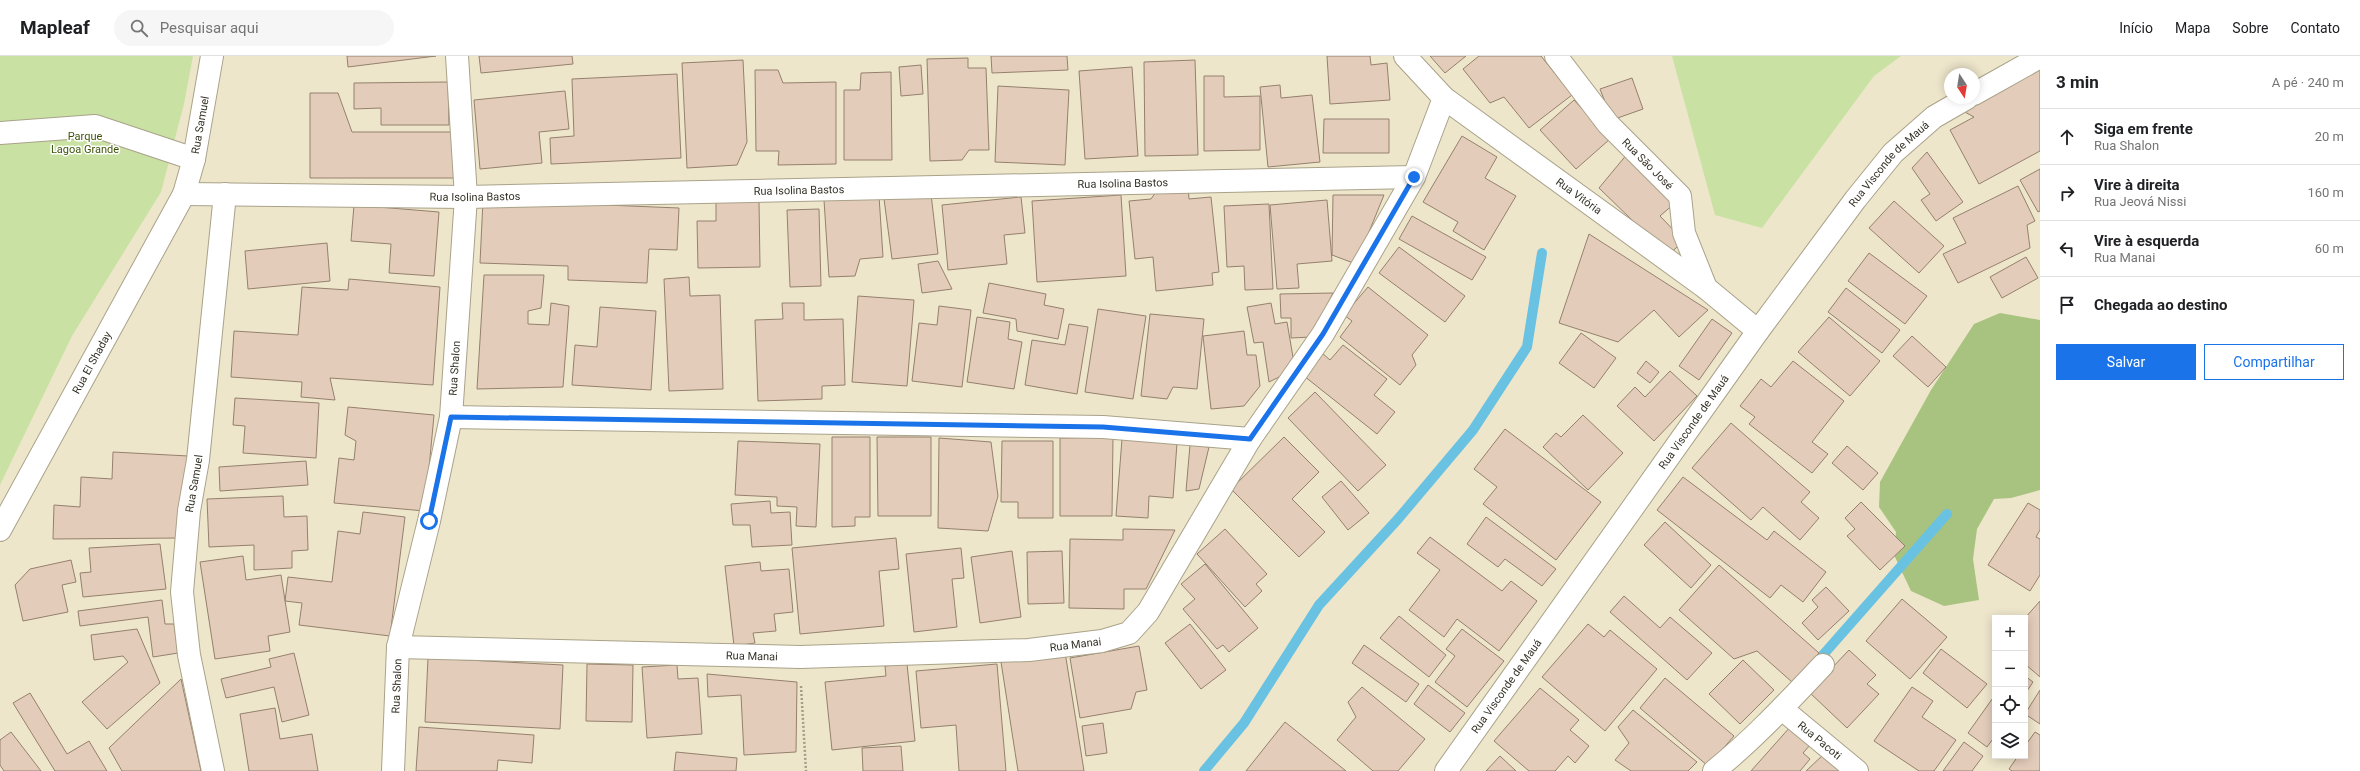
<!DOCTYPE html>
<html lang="pt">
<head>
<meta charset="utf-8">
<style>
	:root { --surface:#fff; --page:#f6f6f6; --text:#202124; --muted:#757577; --line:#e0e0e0; --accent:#1a73e8 }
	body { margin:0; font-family:Roboto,sans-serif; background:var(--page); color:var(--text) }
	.controls { position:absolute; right:12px; bottom:12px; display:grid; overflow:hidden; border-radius:0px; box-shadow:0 2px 10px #0003 }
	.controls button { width:36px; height:36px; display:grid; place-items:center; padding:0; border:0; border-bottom:1px solid var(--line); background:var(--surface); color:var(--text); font:20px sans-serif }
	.compass { position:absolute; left:1944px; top:12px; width:36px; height:36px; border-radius:50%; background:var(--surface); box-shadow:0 2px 10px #0003; rotate:168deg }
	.stop { position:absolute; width:12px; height:12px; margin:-9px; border:3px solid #1a73e8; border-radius:50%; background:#fff }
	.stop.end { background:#1a73e8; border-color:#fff; box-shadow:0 1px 4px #0008 }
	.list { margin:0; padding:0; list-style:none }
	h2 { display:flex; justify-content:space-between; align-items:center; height:52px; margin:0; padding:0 16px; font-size:17px }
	h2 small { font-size:13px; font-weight:400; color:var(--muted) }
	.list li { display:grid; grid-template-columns:26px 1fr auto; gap:12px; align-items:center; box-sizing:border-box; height:56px; padding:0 16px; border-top:1px solid var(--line) }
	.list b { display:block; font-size:15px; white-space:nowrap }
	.list p { margin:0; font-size:13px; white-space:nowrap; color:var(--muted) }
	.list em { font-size:13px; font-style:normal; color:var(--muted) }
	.actions { display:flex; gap:8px; padding:12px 16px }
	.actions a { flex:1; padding:9px 0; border:1px solid var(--accent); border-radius:0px; text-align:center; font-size:14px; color:var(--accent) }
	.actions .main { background:var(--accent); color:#fff }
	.icon { flex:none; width:22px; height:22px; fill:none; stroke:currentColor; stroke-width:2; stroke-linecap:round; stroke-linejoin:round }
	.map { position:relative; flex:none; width:2040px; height:715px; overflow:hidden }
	header { display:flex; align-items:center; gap:24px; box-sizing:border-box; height:56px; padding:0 20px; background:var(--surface); border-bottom:1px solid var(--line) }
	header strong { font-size:19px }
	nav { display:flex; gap:22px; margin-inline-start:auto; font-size:14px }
	.search { width:280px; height:36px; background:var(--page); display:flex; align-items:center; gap:10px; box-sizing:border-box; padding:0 14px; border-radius:22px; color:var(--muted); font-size:15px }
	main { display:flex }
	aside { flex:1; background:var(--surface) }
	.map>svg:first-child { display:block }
	.green { fill:#c9e2a4 }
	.forest { fill:#a8c37f }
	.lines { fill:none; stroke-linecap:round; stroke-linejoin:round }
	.stream { stroke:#69c2e1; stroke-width:10 }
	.building { fill:#e3ccba; stroke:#95806e }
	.minor-casing { stroke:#a9a289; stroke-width:24 }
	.path { stroke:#a39d89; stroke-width:2.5; stroke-dasharray:2 2; stroke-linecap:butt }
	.minor { stroke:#fff; stroke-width:22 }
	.route { stroke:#1a73e8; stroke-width:5 }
	.labels { text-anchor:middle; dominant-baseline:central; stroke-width:3; stroke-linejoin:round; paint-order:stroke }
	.street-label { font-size:11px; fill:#353328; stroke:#fff }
	.park-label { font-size:11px; fill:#3d5408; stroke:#fff }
</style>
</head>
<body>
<header>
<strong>Mapleaf</strong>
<div class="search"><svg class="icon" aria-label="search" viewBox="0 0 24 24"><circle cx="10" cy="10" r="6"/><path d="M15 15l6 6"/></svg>Pesquisar aqui</div>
<nav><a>Início</a><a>Mapa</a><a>Sobre</a><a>Contato</a></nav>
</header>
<main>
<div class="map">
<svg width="2040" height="715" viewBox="0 0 2040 715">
	<rect width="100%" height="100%" fill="#eee6cb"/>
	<!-- green -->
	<path class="green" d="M0 0H193L184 48 161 136 72 280 0 429Z
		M1672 0H1901L1874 20 1762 172 1715 159Z"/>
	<!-- forest -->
	<path class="forest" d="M2000 257 2040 264V434L2011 442 1994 443 1977 473 1973 503 1979 544 1944 550 1911 535 1894 499 1896 476 1879 451 1880 426 1931 334 1974 268Z"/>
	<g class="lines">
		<!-- stream -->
		<path class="stream" d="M1815 608 1947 458
			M1204 715 1244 667 1319 549 1398 463 1473 374 1527 291 1542 197"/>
	</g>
	<!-- building -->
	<path class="building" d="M347 0H436L348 11Z
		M479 0H572L573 8 481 17Z
		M991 0H1067L1068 14 992 17Z
		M1327 0H1370L1371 9 1387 7 1390 44 1330 48Z
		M1430 0H1466L1445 17Z
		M1479 0H1541L1572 39 1529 72 1504 41 1490 47 1463 13Z
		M968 2V12H986L989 94H969L962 104 930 105 927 3Z
		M743 4 747 86 737 109 687 112 682 7Z
		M1195 4 1198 99 1145 100 1144 6Z
		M921 9 923 38 901 40 899 11Z
		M1132 11 1138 100 1085 103 1079 15Z
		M2040 12V95L1979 128 1950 74 1974 61 1963 55Z
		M755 14H778L783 27 836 26V108L778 109 779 95H756Z
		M891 16 892 104H844V34H860L861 17Z
		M677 18 681 102 551 108 550 82 574 80 572 23Z
		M1204 20H1224V41L1260 40V94L1204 95Z
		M1632 22 1643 53 1612 64 1600 33Z
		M448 26 449 69H381V52L354 53V27Z
		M1280 29 1281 42 1312 39 1320 106 1268 111 1260 31Z
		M998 30 1069 34 1065 109 995 106Z
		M565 35 569 73 539 76 542 107 480 113 474 44Z
		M310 37H338L352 76H455V122H310Z
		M1574 44 1610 83 1576 113 1540 74Z
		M1324 63H1389V97H1323Z
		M1462 80 1497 101 1485 122 1516 140 1484 194 1453 175 1458 166 1423 146Z
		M1927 96 1963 146 1936 165 1921 144 1930 138 1912 112Z
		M1628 97 1675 147 1660 160 1684 185 1668 199 1599 132Z
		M2040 113V155L2038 156 2020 124Z
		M1188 130 1189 143 1211 141 1219 216 1212 217 1213 229 1156 235 1153 201 1135 203 1129 145 1151 143 1158 133Z
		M2018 130 2035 165 2027 169 2030 192 1958 227 1943 198 1966 187 1953 162Z
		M931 138 938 198 892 203 884 143Z
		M1121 139 1126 220 1037 226 1032 145Z
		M1333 139H1384L1356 208 1332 199Z
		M879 140 883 201 860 203 855 220 829 221 824 144Z
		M1021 141 1025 177 1004 179 1007 208 948 214 942 149Z
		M483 144 679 152 677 194 649 193 647 227 568 224V210L480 207Z
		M1327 144 1332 205 1297 208 1299 232 1277 233 1270 149Z
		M759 145 760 211 698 212 697 165H716V146Z
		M1894 145 1944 190 1919 217 1869 172Z
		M1269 148 1273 233 1245 234 1244 210 1227 211 1224 150Z
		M354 149 439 156 434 220 389 217 391 188 351 185Z
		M819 153 821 230 790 231 787 154Z
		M1412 160 1486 201 1472 224 1399 183Z
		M1589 178 1708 254 1679 281 1654 254 1618 286 1559 267Z
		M327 187 330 225 248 233 245 195Z
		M1399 191 1465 240 1445 266 1379 217Z
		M1869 197 1927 240 1905 268 1848 225Z
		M2026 201 2038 222 2002 242 1990 221Z
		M938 205 952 233 922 237 918 208Z
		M484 219H544L541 252 528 255V268L549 269 551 247 569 250 563 331 477 333Z
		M689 221 690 240 720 239 723 333 669 335 664 223Z
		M349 223 440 231 433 329 330 322 335 344 301 341 302 326 231 321 234 275 298 279 302 231 348 234Z
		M989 227 1046 238 1044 249 1064 253 1058 283 1017 275 1016 263 983 257Z
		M1368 231 1428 279 1412 299 1416 309 1400 329 1340 281 1352 265 1344 259Z
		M1846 232 1900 274 1882 297 1828 256Z
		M1333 237 1311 281 1291 282V262H1281L1280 238Z
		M858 240 914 244 907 330 852 326Z
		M782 247H804V264L843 263 845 329 822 330V343L758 345 755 264 783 263Z
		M1271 247 1275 268 1287 266 1295 313 1269 326 1263 286 1254 287 1247 251Z
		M939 250 971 254 962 331 912 325 919 267 937 269Z
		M600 251 656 255 651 334 572 329 575 289 597 291Z
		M1098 253 1146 260 1133 343 1085 336Z
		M1150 258 1204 263 1197 333 1173 331 1167 343 1141 340Z
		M977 261 1010 266 1008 283 1022 286 1014 333 967 326Z
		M1829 261 1880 305 1850 340 1798 296Z
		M1712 263 1732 277 1699 324 1679 310Z
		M1069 268 1088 271 1077 338 1025 329 1032 284 1065 289Z
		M1244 275 1247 299H1256L1260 330 1244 350 1211 353 1203 280Z
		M1581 277 1616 302 1594 332 1559 307Z
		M1912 280 1946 311 1928 331 1893 300Z
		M1343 289 1387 323 1374 339 1395 356 1377 378 1304 320 1322 297 1330 304Z
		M1646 305 1659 316 1650 327 1637 317Z
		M1793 305 1844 345 1812 386 1828 398 1812 417 1749 368 1755 361 1740 350 1761 323 1771 331Z
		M1670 315 1697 340 1654 385 1617 350 1635 331 1645 341Z
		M1315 336 1386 409 1358 435 1288 362Z
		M235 342 319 347 316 402 243 397 245 370 233 369Z
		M348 351 434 359 425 455 334 447 339 402 354 404 356 385 345 379Z
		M1583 359 1623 397 1588 434 1543 391 1556 377 1561 381Z
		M1731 367 1810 436 1801 446 1819 462 1800 484 1763 451 1751 464 1692 412Z
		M1505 373 1601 446 1556 504 1483 448 1497 431 1474 413Z
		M832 381H870V461H855V470L832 471Z
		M877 381H931V460H878Z
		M1113 381 1112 460H1060V382Z
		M1284 381 1319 416 1292 443 1325 476 1299 501 1231 433Z
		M939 382 991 386 998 440 988 475 938 472Z
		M1122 383 1177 387 1173 442 1149 440 1148 462 1116 460Z
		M738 385 820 388 816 471 796 470 797 451 777 450V441L735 439Z
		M1002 385H1053V462H1018V446H1001Z
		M1190 389 1209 391 1199 433 1186 435Z
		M1847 390 1878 417 1863 434 1832 407Z
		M113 396 188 400 178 482 53 483 54 449 80 451 81 421 112 423Z
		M306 405 308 429 220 435 219 411Z
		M1683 421 1767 484 1774 475 1826 516 1803 546 1781 529 1770 542 1657 454Z
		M1341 425 1369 457 1348 474 1322 441Z
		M283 440 284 461 307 460 308 494 292 495V512L254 514V489L209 491 207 443Z
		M770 445 771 457 790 456 792 489 752 491 750 469H733L731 448Z
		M1861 446 1905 490 1880 514 1847 480 1855 473 1845 462Z
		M2028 447 2040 454V474L2036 481 2040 483V519L2030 535 1988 509Z
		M363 456 405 461 390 580 299 569 302 547 285 545 288 521 332 526 338 475 360 478Z
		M1486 461 1556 513 1542 530 1505 503 1498 511 1467 488Z
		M1665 466 1711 509 1691 532 1644 489Z
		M1123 473 1175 474 1146 533H1124V553L1069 552 1070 483 1123 484Z
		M1225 473 1267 518 1256 528 1262 535 1245 551 1197 498Z
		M1430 481 1502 535 1511 525 1537 545 1499 595 1457 563 1444 581 1409 554 1440 514 1417 497Z
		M896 482 899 513 879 515 884 570 800 578 792 492Z
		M160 488 166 533 83 541 80 517 91 516 89 492Z
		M961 492 964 522 952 523 957 571 914 576 906 498Z
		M1012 495 1021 561 980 567 971 501Z
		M1062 495 1064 547 1028 548 1027 496Z
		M243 500 246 524 281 519 290 576 268 580 270 595 215 603 200 506Z
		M71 504 76 526 62 529 68 556 23 565 15 529 30 513Z
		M760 506 761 515 789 513 793 556 774 558 776 575 753 577 755 587 734 590 725 510Z
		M1205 508 1258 572 1229 596 1223 589 1217 593 1183 553 1195 543 1181 528Z
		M1719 509 1819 597 1792 626 1757 595 1734 603 1679 554Z
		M1826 531 1849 555 1818 584 1802 567 1818 551 1812 544Z
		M1624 540 1660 572 1670 561 1712 597 1687 624 1610 556Z
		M1902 543 1947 581 1910 623 1866 585Z
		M162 544 165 568H174L178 597 153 601 148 561 80 570 78 555Z
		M2040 545V621L2025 608V562Z
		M1399 560 1446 599 1429 621 1380 582Z
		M1190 568 1226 614 1201 633 1165 587Z
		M1588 568 1604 581 1610 574 1657 613 1605 675 1542 621Z
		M137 573 160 627 107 673 82 646 128 606 123 600 94 604 91 579Z
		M1462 573 1504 605 1467 651 1435 626 1455 600 1446 593Z
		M1364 589 1419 628 1406 646 1352 607Z
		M1139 590 1147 634 1136 636 1131 653 1080 662 1070 602Z
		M1941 593 1987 628 1967 652 1923 617Z
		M1849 594 1876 619 1867 628 1879 638 1847 672 1809 636Z
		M1065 596 1084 715H1018L1001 606Z
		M294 597 309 659 282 666 274 631 226 642 221 623 271 611 269 603Z
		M428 602 563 609 560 673 425 666Z
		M1743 604 1774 634 1740 668 1709 638Z
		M587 608 633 609 632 666 586 665Z
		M907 608 915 685 832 694 825 626 886 620 885 610Z
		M997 608 1006 715H959L956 669 921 672 916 615Z
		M677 609 678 623 698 622 702 678 647 682 642 611Z
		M707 618 797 626 796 696 744 699 741 639 708 641Z
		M2025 620 2033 626 2025 638Z
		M1665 622 1734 680 1708 710 1640 652Z
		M181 623 201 715H122L109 692Z
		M1428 629 1465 657 1450 676 1414 648Z
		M1362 631 1425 683 1398 715H1373L1337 684 1356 661 1348 646Z
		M1912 631 1933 645 1922 661 1956 684 1934 715H1919L1874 685Z
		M1540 632 1579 664 1570 674 1589 690 1575 707 1568 700 1555 715H1529L1494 685Z
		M2040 634V668L2025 658Z
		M30 637 67 698 89 685 107 715H55L13 647Z
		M1995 639V680L1987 691 1968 677Z
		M275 652 280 683 312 678 318 715H249L240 658Z
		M1633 654 1697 706 1688 715H1631L1615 704 1629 687 1618 671Z
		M1285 666 1346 715H1246Z
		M1103 667 1107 697 1086 700 1082 670Z
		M1791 670 1811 688 1803 697 1810 703 1800 715H1751Z
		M419 671 534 679 532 707 498 704 497 715H416Z
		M11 676 41 715H4L0 709V684Z
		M2035 676 2040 679V715H2012L2009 713 2018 700H2025V690Z
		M1964 686 1983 700 1972 715H1943Z
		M901 690 903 715H863L862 692Z
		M676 696 737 702 736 715H674Z
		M1823 699 1840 715H1806Z
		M1500 700 1516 715H1486Z"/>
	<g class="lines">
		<defs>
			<g id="minor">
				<path id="s1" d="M1405 0 1444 42 1706 232 1758 275"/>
				<path id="s2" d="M1556 0 1608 68 1680 140 1684 177 1706 232"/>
				<path d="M1974 38 2040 1"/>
				<path d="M0 77 95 70 194 103"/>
				<path id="s3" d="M184 138 466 141 1414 121"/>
				<path d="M451 361 1103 371 1250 383"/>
				<path id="s4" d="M0 474 184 138 194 103 212 0"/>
				<path id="s5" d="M398 591 800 601 1029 594 1102 585 1129 577 1148 556 1250 383 1323 278 1414 121 1444 42"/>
				<path id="s6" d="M1782 653 1857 715"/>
				<path id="s7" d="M213 715 189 599 182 536 189 455 198 404 225 138"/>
				<path id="s8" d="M393 715 398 591 429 465 451 361 466 141 457 0"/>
				<path id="s9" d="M1446 715 1758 275 1855 144 1893 97 1934 61 1967 42"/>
				<path d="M1714 715C1754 683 1788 646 1823 609"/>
			</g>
		</defs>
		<!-- minor casing -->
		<use href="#minor" class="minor-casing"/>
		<!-- path -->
		<path class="path" d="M801 630 806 715"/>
		<!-- minor -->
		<use href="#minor" class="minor"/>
	</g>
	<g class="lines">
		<!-- route -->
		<path class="route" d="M429 465 451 361 1103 371 1250 383 1323 278 1414 121"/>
	</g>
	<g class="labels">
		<!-- street labels -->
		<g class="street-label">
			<text stroke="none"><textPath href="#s4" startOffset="454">Rua Samuel</textPath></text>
			<text stroke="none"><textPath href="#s2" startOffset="142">Rua São José</textPath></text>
			<text stroke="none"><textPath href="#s9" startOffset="752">Rua Visconde de Mauá</textPath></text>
			<text stroke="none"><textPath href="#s3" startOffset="939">Rua Isolina Bastos</textPath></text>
			<text stroke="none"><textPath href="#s3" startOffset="615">Rua Isolina Bastos</textPath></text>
			<text stroke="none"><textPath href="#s3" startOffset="291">Rua Isolina Bastos</textPath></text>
			<text stroke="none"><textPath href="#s1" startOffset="224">Rua Vitória</textPath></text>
			<text stroke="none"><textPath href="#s4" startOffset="191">Rua El Shaday</textPath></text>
			<text stroke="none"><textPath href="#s8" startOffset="409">Rua Shalon</textPath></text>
			<text stroke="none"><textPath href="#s9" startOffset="428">Rua Visconde de Mauá</textPath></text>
			<text stroke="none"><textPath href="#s7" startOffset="291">Rua Samuel</textPath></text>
			<text stroke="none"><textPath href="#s5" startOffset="678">Rua Manai</textPath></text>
			<text stroke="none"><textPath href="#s5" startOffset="354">Rua Manai</textPath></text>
			<text stroke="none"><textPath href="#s8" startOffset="85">Rua Shalon</textPath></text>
			<text stroke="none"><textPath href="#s9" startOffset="104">Rua Visconde de Mauá</textPath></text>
			<text stroke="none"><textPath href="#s6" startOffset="49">Rua Pacoti</textPath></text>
		</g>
		<!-- park labels -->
		<g class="park-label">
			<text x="85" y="80">Parque<tspan x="85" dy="13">Lagoa Grande</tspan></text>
		</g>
	</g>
</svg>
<div class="controls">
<button>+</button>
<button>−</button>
<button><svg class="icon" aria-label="locate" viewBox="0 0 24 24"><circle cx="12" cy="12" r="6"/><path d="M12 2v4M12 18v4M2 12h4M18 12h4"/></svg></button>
<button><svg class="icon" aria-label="layers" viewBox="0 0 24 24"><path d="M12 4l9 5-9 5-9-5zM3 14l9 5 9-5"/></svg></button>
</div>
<svg class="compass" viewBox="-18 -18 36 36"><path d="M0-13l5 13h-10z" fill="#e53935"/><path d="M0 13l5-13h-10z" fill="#757577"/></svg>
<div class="stop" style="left:429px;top:465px"></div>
<div class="stop end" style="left:1414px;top:121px"></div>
</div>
<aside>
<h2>3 min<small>A pé · 240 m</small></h2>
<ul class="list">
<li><svg class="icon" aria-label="ahead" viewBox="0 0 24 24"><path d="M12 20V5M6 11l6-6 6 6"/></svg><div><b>Siga em frente</b><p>Rua Shalon</p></div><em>20 m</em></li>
<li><svg class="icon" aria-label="right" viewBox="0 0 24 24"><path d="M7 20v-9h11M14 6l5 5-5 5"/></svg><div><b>Vire à direita</b><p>Rua Jeová Nissi</p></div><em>160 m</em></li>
<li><svg class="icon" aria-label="left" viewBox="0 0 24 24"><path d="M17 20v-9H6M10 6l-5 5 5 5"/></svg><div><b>Vire à esquerda</b><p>Rua Manai</p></div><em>60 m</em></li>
<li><svg class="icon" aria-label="arrive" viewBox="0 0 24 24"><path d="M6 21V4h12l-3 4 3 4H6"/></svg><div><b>Chegada ao destino</b></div></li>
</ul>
<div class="actions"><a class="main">Salvar</a><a>Compartilhar</a></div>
</aside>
</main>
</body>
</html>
